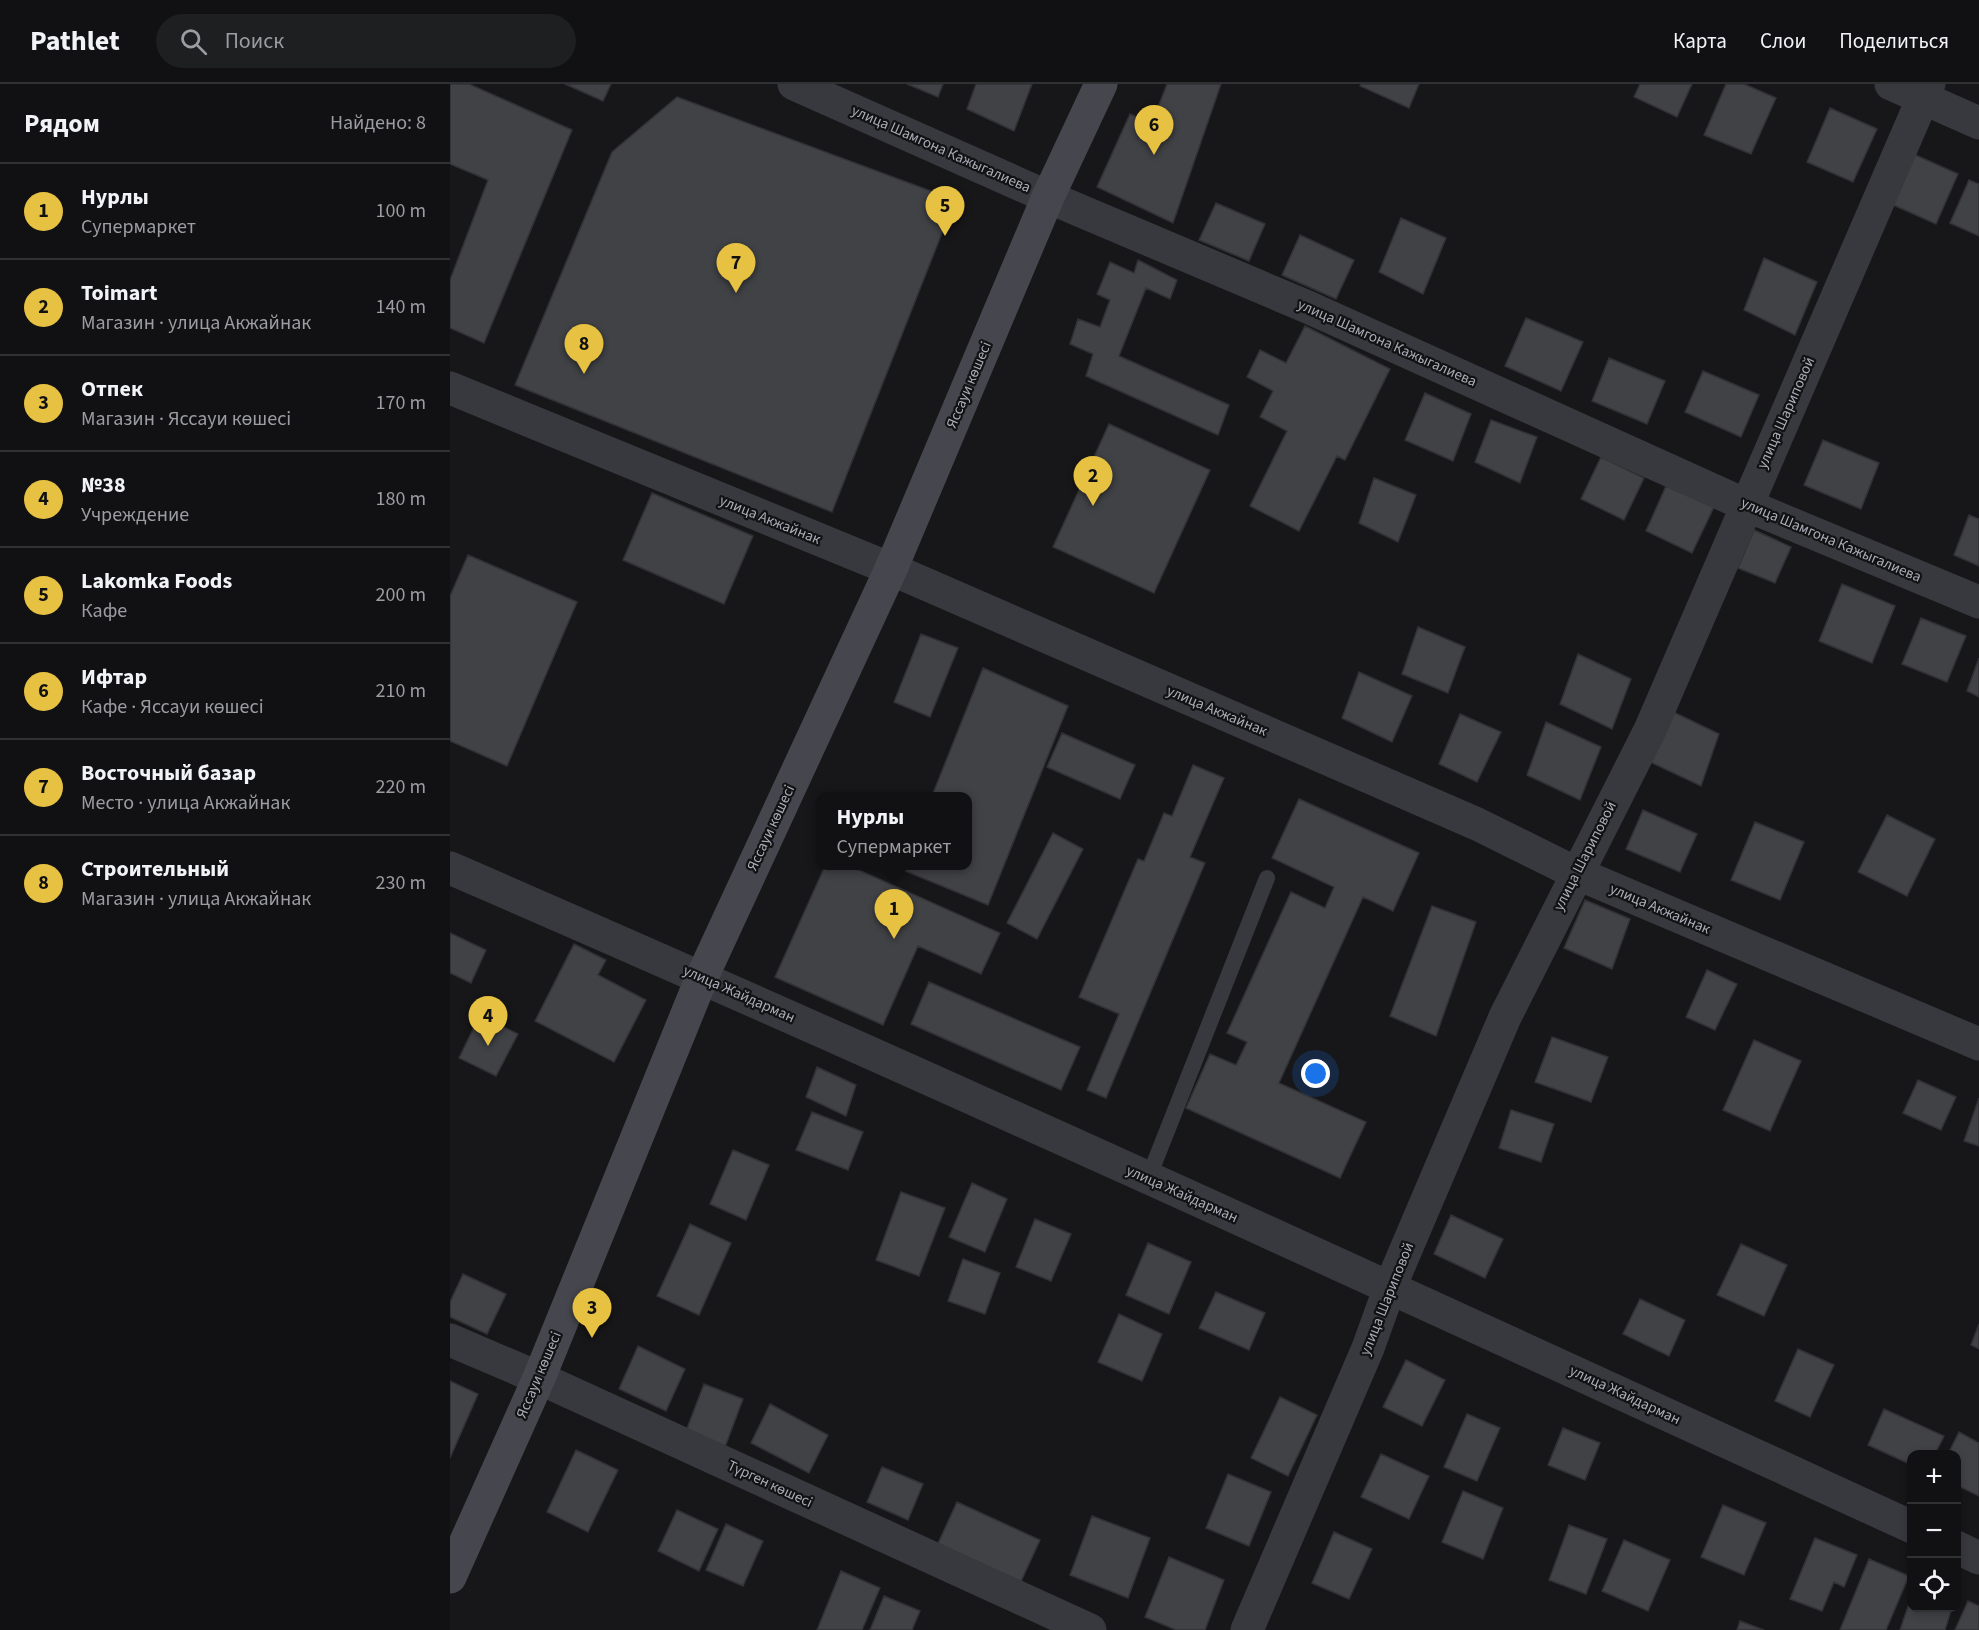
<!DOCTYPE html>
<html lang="ru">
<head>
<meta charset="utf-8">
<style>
	:root { --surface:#111113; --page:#1e1f21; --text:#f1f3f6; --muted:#9c9da0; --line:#303133; --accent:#e7c141 }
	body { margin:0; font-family:"Source Sans 3",sans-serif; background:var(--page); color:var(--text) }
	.controls { position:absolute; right:18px; bottom:18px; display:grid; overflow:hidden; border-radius:12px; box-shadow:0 3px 9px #0003 }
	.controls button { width:54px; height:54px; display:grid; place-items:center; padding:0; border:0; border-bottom:2px solid var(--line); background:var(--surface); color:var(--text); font:30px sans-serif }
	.you { position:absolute; left:866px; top:990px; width:21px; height:21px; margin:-15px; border:4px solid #fff; border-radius:50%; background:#1a73e8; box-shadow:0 0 0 9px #1a73e833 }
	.badge { display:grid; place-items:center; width:39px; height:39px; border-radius:50%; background:var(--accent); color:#111; font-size:20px; font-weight:700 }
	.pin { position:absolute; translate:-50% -50px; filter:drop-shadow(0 2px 3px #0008) }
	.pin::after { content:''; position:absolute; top:32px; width:21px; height:18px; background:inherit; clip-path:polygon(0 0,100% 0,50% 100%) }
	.popup { position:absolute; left:366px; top:708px; width:156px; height:78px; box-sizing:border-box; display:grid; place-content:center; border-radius:12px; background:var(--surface); filter:drop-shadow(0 2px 4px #0005); font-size:20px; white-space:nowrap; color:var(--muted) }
	.popup b { font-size:22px; color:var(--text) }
	.popup::after { content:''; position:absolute; left:50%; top:100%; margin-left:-12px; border:12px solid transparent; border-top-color:var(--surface) }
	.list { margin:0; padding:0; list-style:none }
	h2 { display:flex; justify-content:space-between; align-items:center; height:78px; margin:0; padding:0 24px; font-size:26px }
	h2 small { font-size:20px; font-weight:400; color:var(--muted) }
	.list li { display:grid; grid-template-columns:39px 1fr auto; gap:18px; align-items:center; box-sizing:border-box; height:96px; padding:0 24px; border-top:2px solid var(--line) }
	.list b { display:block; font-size:22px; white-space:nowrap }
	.list p { margin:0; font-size:20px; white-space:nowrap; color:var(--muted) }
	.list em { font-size:20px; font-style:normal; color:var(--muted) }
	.icon { flex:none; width:33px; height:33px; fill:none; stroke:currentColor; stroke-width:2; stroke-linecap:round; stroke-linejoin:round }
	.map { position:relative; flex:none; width:1529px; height:1546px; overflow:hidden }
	header { display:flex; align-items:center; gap:36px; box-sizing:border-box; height:84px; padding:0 30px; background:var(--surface); border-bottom:2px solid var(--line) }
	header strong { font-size:28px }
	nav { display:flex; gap:33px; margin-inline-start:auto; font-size:21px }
	.search { width:420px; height:54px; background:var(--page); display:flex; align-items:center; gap:15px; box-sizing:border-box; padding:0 21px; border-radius:33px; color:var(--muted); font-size:22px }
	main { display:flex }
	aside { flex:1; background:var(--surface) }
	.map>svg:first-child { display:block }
	.building { fill:#414246; stroke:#323135; stroke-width:1.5 }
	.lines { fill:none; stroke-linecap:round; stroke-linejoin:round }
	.service { stroke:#38393e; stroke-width:16 }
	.minor { stroke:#38393e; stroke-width:33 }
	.tertiary { stroke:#38393e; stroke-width:33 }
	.secondary { stroke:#46474e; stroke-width:33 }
	.labels { text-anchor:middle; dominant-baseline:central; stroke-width:4.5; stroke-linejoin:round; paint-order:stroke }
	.street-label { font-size:15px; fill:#aaadb8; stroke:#121214 }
</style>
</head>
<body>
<header>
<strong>Pathlet</strong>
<div class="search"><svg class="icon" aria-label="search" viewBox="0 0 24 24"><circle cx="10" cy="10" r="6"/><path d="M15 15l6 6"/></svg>Поиск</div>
<nav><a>Карта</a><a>Слои</a><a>Поделиться</a></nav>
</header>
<main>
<aside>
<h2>Рядом<small>Найдено: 8</small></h2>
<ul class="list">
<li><span class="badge">1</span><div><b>Нурлы</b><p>Супермаркет</p></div><em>100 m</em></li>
<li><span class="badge">2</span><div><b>Toimart</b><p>Магазин · улица Акжайнак</p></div><em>140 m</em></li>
<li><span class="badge">3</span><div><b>Отпек</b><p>Магазин · Яссауи көшесі</p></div><em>170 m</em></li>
<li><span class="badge">4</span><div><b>№38</b><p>Учреждение</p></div><em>180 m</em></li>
<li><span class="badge">5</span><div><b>Lakomka Foods</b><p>Кафе</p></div><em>200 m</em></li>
<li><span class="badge">6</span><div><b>Ифтар</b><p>Кафе · Яссауи көшесі</p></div><em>210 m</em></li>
<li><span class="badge">7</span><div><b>Восточный базар</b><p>Место · улица Акжайнак</p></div><em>220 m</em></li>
<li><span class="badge">8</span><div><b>Строительный</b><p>Магазин · улица Акжайнак</p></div><em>230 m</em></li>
</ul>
</aside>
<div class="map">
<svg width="1529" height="1546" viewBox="0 0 1529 1546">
	<rect width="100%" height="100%" fill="#171719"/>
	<!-- building -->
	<path class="building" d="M0 0H19L122 46 34 259 0 244V196L38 96 0 80Z
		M115 0H161L153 17Z
		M457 0H493L488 13Z
		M526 0H582L564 47 517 25Z
		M717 0H771L723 139 647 103 680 30 702 39Z
		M911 0H969L959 24 910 2Z
		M1190 0H1242L1227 33 1184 13Z
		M1276 0H1294L1326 14 1301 70 1254 51Z
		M227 13 505 116 382 428 65 301 162 68Z
		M1380 24 1427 45 1403 98 1357 78Z
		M1461 69 1508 90 1486 140 1439 119Z
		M1519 96 1529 100V152L1500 139Z
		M766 119 815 140 799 177 749 156Z
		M951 134 996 154 973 210 929 188Z
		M850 151 904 176 886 215 832 191Z
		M1314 174 1367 198 1345 251 1294 226Z
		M688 176 727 196 720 215 696 204 669 272 779 321 768 351 636 292 643 270 620 260 628 235 650 243 660 216 647 210 660 178 684 189Z
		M1076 234 1133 258 1111 307 1055 282Z
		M855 242 940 285 895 376 887 372 849 447 800 422 837 347 810 333 823 307 797 293 810 266 836 279Z
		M1159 274 1215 297 1197 340 1142 317Z
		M1253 287 1309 311 1291 353 1235 328Z
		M975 309 1021 330 1003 377 955 356Z
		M1041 336 1087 353 1070 399 1025 378Z
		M659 340 760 386 704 509 603 463Z
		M1373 356 1429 379 1411 425 1354 401Z
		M1151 373 1194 394 1174 436 1131 415Z
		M924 394 966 411 948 458 909 439Z
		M1216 402 1264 423 1242 469 1196 447Z
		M202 409 303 452 274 520 173 476Z
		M1519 431 1529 435V482L1504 471Z
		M1304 446 1341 463 1325 499 1288 484Z
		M18 471 127 518 57 682 0 657V512Z
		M1392 500 1445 522 1422 579 1369 557Z
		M1471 534 1516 552 1497 598 1452 580Z
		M968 543 1015 563 998 609 952 590Z
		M471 550 508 564 480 633 444 618Z
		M1128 570 1181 595 1162 645 1110 620Z
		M1529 574V613L1517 607Z
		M533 584 618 622 538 821 453 786 454 782H518V712H482Z
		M909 588 962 612 942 658 892 634Z
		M1217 625 1269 650 1251 702 1196 676Z
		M1010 630 1051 648 1027 698 989 680Z
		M1096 638 1151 663 1130 716 1077 691Z
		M612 649 685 681 670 715 597 683Z
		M743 681 774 694 740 773 755 779 656 1014 637 1006 669 930 629 913 688 775 694 777 714 729 722 732Z
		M849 715 969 769 943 827 913 813 829 999 916 1038 890 1094 736 1024 760 970 786 981 797 958 777 949 841 808 875 824 884 803 822 774Z
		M1193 726 1247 750 1230 788 1176 765Z
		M1437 731 1485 755 1457 812 1408 788Z
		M1305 738 1354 758 1330 816 1281 796Z
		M603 749 633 765 587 855 557 839Z
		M375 782H400L550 849 531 890 468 862 433 941 325 893Z
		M1135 816 1180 835 1162 885 1114 864Z
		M982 822 1026 838 986 952 940 932Z
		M0 849 36 866 21 899 0 889Z
		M124 860 156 876 148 891 196 916 164 978 85 937Z
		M1257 886 1287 900 1265 946 1236 933Z
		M479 898 630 963 611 1006 461 940Z
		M30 931 68 950 46 992 9 974Z
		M1102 953 1158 973 1141 1018 1085 998Z
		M1304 956 1351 977 1320 1047 1273 1026Z
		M367 983 406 1001 396 1032 356 1013Z
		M1468 996 1506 1013 1491 1046 1453 1029Z
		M1529 1014V1062L1514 1057Z
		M1061 1026 1104 1040 1091 1078 1049 1064Z
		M362 1028 413 1048 398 1086 346 1066Z
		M283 1066 319 1081 296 1136 260 1120Z
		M522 1099 557 1115 535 1168 499 1153Z
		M451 1108 495 1124 469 1192 426 1176Z
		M1001 1131 1053 1155 1035 1194 984 1170Z
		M585 1135 621 1150 601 1197 566 1183Z
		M240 1140 281 1159 249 1231 207 1212Z
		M698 1159 741 1178 719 1230 676 1211Z
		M1291 1160 1337 1181 1314 1232 1267 1211Z
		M513 1175 550 1189 535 1230 498 1217Z
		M13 1190 56 1210 37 1250 0 1233V1218Z
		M766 1208 815 1229 799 1266 749 1244Z
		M1190 1215 1235 1236 1219 1272 1173 1250Z
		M669 1230 712 1250 692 1297 648 1278Z
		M1529 1240V1265L1521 1261Z
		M188 1262 235 1285 216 1327 169 1305Z
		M1348 1265 1384 1281 1360 1333 1325 1317Z
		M956 1276 995 1296 972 1342 933 1323Z
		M0 1297 28 1310 0 1374Z
		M254 1300 293 1315 272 1371 233 1355Z
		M830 1313 867 1331 838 1392 801 1374Z
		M320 1320 378 1351 359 1389 301 1359Z
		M1434 1325 1494 1352 1485 1370H1462V1381L1418 1361Z
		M1017 1330 1050 1344 1027 1397 994 1383Z
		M1113 1344 1150 1359 1135 1396 1098 1381Z
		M1509 1348 1529 1359V1412L1506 1401V1370H1498Z
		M126 1366 168 1386 138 1448 97 1428Z
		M931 1370 979 1392 959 1435 911 1413Z
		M432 1383 473 1400 458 1436 417 1418Z
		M778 1390 821 1408 799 1462 756 1444Z
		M1013 1407 1053 1424 1033 1475 992 1458Z
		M507 1418 590 1456 568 1504 485 1466Z
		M1273 1421 1316 1439 1294 1491 1251 1473Z
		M227 1426 268 1445 249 1487 208 1467Z
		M642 1432 700 1454 678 1514 620 1491Z
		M276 1440 313 1457 293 1502 256 1486Z
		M1119 1441 1157 1455 1136 1510 1099 1496Z
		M884 1448 922 1465 899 1515 862 1499Z
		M1365 1454 1407 1471 1394 1503 1384 1498 1372 1527 1340 1515Z
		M1174 1456 1220 1476 1198 1527 1152 1507Z
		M719 1473 774 1496 755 1546H726L695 1533Z
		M1419 1475 1459 1492 1436 1546H1390Z
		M391 1487 430 1504 412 1546H367Z
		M1462 1511V1524H1502L1495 1546H1450Z
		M434 1512 470 1527 462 1546H420Z
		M1518 1517 1529 1522V1546H1505Z
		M1290 1537 1314 1546H1287Z"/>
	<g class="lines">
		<!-- service -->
		<path class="service" d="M698 1095 817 794"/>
		<!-- minor -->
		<path class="minor" d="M344 0 598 113 860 224 1296 421 1529 518
			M1441 0 1529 39
			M0 304 441 485 1027 740 1126 789 1529 960
			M0 1256 89 1294 640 1546
			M797 1546 918 1264 940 1203 1055 933 1200 646 1479 0"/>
		<!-- tertiary -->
		<path class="tertiary" d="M0 784C490 996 976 1220 1462 1443
			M1506 1463 1529 1474"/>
		<!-- secondary -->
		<path class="secondary" d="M0 1493 89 1294 252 893 441 485 598 113 651 0"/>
	</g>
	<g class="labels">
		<!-- street labels -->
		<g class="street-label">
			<text transform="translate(491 65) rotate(24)">улица Шамгона Кажыгалиева</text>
			<text transform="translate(937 259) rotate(24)">улица Шамгона Кажыгалиева</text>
			<text transform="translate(519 301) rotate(-67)">Яссауи көшесі</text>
			<text transform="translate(1336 329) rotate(-66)">улица Шариповой</text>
			<text transform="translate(320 436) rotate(22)">улица Акжайнак</text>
			<text transform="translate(1381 456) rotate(23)">улица Шамгона Кажыгалиева</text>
			<text transform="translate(767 627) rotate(23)">улица Акжайнак</text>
			<text transform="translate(321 744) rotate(-65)">Яссауи көшесі</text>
			<text transform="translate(1135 772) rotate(-63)">улица Шариповой</text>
			<text transform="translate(1210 825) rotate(23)">улица Акжайнак</text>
			<text transform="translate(289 910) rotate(24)">улица Жайдарман</text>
			<text transform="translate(732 1110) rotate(24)">улица Жайдарман</text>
			<text transform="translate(937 1215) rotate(-68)">улица Шариповой</text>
			<text transform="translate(89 1291) rotate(-67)">Яссауи көшесі</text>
			<text transform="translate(1175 1311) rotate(25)">улица Жайдарман</text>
			<text transform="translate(320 1400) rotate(25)">Түрген көшесі</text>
		</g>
	</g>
</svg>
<div class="controls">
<button>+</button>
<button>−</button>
<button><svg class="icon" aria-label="locate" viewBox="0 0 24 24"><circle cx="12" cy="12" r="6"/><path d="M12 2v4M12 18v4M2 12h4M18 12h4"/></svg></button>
</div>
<div class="you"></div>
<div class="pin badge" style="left:444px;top:855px">1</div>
<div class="popup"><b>Нурлы</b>Супермаркет</div>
<div class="pin badge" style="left:643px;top:422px">2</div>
<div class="pin badge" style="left:142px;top:1254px">3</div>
<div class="pin badge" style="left:38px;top:962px">4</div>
<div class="pin badge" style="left:495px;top:152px">5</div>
<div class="pin badge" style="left:704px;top:71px">6</div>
<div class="pin badge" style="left:286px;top:209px">7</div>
<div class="pin badge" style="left:134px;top:290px">8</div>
</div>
</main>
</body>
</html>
